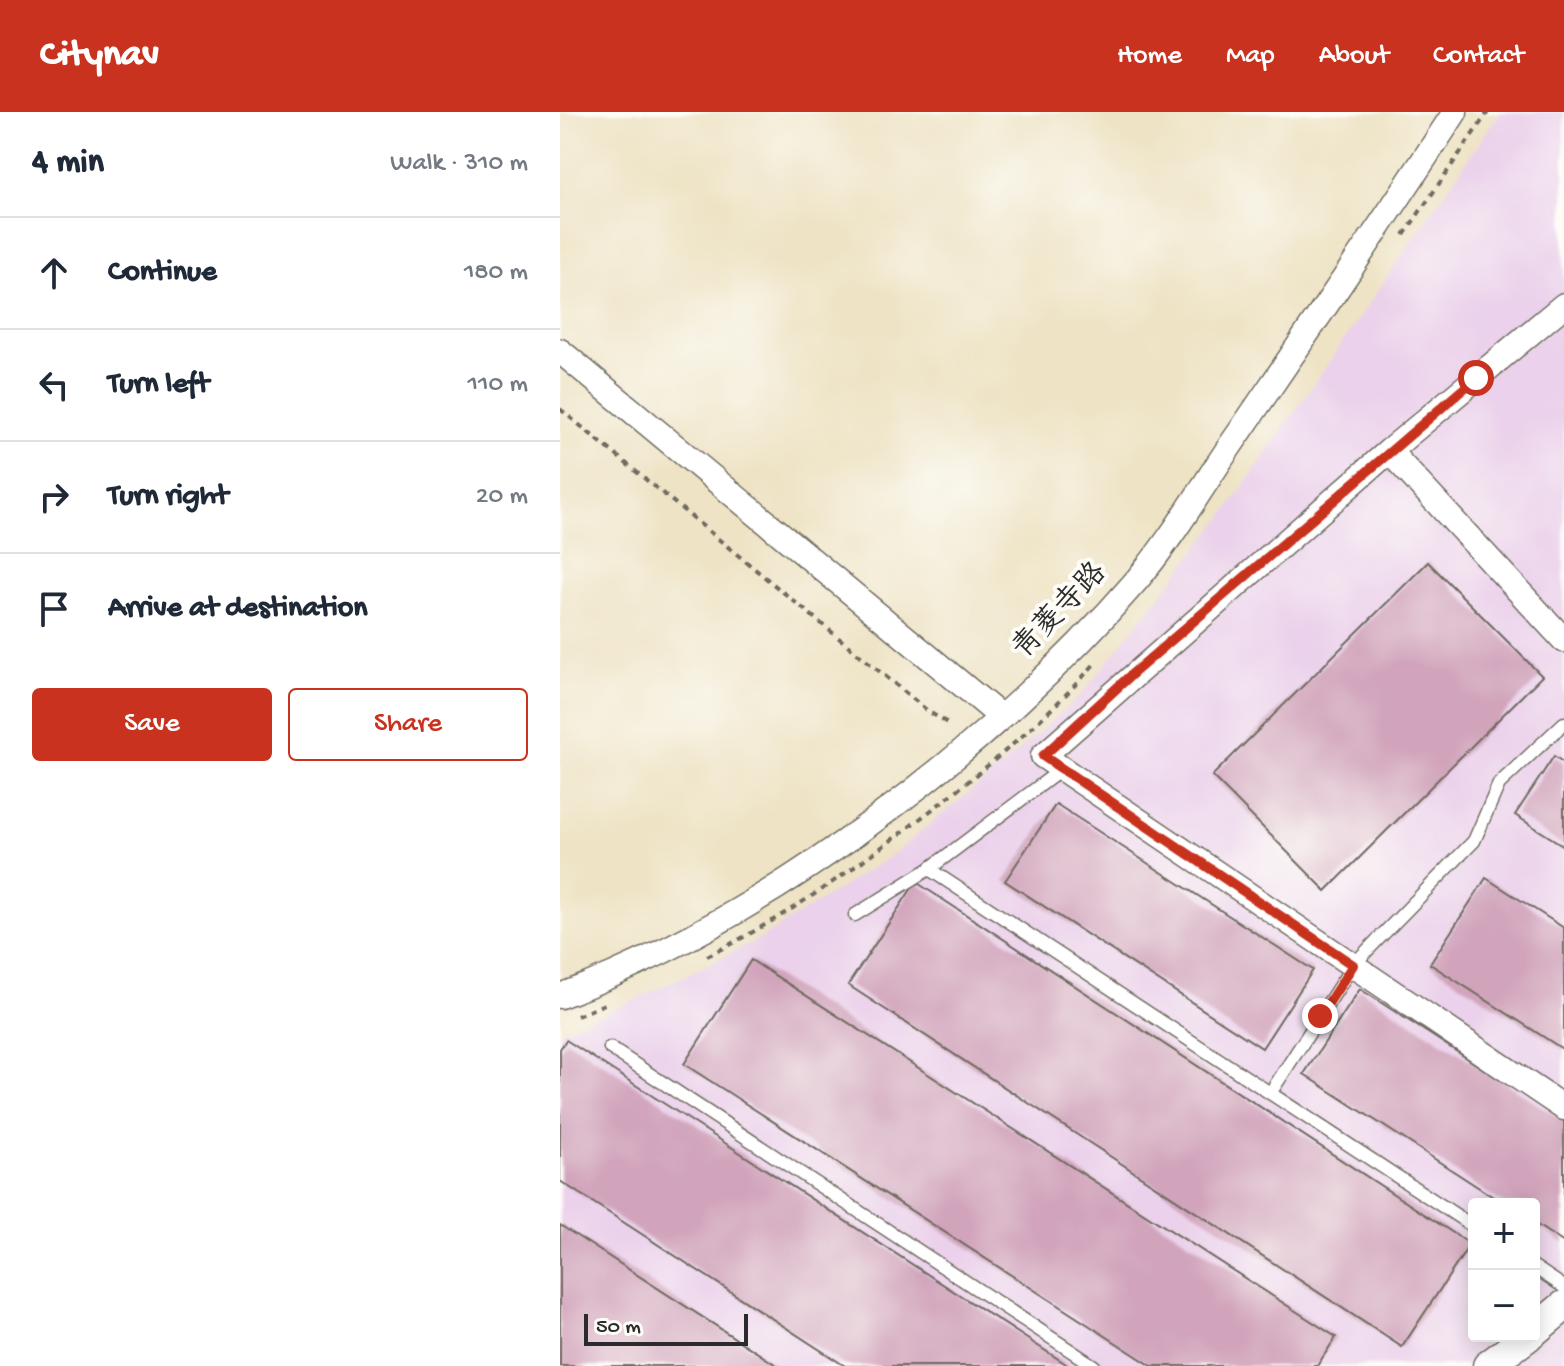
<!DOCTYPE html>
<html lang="en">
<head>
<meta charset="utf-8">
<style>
	:root { --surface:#fff; --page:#f6f6f7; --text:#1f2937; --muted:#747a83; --line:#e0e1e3; --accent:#c8321e }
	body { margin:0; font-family:"Gochi Hand","LXGW WenKai TC",sans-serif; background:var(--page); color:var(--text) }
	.controls { position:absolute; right:24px; bottom:24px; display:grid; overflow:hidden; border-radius:8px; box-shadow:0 4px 20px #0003 }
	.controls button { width:72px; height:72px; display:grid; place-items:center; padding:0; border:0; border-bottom:2px solid var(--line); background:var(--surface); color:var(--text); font:40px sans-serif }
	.scale { position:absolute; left:24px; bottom:20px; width:164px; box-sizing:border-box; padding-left:8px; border:4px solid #2b2b2b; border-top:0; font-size:22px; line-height:28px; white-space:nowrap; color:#2b2b2b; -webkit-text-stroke:6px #fdfcf7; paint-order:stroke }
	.stop { position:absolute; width:24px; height:24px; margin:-18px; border:6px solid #c8321e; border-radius:50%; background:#fff }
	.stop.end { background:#c8321e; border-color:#fff; box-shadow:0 2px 8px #0008 }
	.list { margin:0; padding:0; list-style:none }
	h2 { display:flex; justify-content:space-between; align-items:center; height:104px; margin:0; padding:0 32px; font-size:34px }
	h2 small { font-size:26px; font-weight:400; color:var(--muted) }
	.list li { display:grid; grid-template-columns:52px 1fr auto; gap:24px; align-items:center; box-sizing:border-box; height:112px; padding:0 32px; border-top:2px solid var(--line) }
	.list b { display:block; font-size:30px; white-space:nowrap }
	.list em { font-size:26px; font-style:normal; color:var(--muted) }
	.actions { display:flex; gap:16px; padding:24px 32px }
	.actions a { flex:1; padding:18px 0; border:2px solid var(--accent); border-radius:8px; text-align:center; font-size:28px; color:var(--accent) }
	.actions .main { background:var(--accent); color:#fff }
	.icon { flex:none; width:44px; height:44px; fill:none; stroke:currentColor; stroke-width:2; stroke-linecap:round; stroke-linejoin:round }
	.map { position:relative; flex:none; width:1004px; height:1254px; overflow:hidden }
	header { display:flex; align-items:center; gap:48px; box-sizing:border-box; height:112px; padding:0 40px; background:var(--accent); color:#fff }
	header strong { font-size:38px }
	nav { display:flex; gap:44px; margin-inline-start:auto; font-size:28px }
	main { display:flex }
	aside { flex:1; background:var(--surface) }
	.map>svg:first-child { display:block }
	.built { fill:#ebd1eb; fill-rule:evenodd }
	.building { fill:#d1a4bc }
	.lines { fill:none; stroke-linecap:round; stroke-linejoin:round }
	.service-casing { stroke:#6f6b61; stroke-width:15 }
	.minor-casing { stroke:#6f6b61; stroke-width:27 }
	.tertiary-casing { stroke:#6f6b61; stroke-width:33 }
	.path { stroke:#6f6b61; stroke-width:4; stroke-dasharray:6 6; stroke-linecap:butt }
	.service { stroke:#fff; stroke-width:12 }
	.minor { stroke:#fff; stroke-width:24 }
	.tertiary { stroke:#fff; stroke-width:30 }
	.route { stroke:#c8321e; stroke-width:10 }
	.labels { text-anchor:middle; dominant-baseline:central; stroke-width:8; stroke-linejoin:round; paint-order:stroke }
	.street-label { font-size:30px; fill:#2b2b2b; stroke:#fdfcf7 }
</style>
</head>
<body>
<header>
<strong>Citynav</strong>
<nav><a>Home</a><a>Map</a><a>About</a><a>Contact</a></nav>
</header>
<main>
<aside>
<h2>4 min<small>Walk · 310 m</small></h2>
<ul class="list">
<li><svg class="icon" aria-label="ahead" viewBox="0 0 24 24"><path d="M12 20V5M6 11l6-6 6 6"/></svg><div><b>Continue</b></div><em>180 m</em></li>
<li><svg class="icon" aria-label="left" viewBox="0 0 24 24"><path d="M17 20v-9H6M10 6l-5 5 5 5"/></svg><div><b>Turn left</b></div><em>110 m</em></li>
<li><svg class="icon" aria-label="right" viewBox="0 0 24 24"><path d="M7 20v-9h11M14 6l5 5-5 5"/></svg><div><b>Turn right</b></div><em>20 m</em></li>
<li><svg class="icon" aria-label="arrive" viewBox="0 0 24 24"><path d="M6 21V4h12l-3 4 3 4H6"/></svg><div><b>Arrive at destination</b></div></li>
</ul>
<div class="actions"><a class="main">Save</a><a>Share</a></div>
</aside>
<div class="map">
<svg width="1004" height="1254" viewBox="0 0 1004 1254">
	<rect width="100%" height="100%" fill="#fdfcf7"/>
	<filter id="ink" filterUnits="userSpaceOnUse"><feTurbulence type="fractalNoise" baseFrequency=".0125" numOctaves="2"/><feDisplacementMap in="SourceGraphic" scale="16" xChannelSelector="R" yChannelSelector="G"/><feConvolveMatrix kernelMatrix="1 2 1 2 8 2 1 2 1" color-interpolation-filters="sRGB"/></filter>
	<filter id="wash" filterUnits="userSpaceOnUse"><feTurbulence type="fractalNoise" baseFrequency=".006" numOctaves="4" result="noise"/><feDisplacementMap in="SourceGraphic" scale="32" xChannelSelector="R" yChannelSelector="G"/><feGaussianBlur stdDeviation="1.8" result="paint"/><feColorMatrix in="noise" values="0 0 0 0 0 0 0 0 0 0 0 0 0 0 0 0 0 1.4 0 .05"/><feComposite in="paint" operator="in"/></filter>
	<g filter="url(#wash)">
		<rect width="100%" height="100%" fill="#eee3c5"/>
		<!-- built -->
		<path class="built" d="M940 0H1004V1254H0V919L73 889 203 825 332 743 432 662 522 582 664 403ZM914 1092H974V1224H914Z"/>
		<g id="blocks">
			<!-- building -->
			<path class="building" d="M868 450 982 564 766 779 652 664Z
				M994 644 1004 651V734L955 703Z
				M496 692 753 858 702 936 445 769Z
				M926 766 1004 816V938L870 852Z
				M356 770 910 1132 842 1235 288 873Z
				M191 848 776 1225 757 1254H592L124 952Z
				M800 877 1004 1009V1131L974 1111V1092H944L744 962Z
				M6 928 509 1254H285L0 1069V937Z
				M0 1113 218 1254H0Z"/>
		</g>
	</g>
	<g filter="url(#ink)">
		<use href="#blocks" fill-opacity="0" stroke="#6f6b61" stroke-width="2"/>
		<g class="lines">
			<defs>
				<path id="service" d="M369 757 914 1115
					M295 803 369 757 502 657
					M50 936 534 1254
					M711 980 793 853 914 729 939 672 1004 611
					M974 1155 1004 1175"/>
				<path id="minor" d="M1004 193 829 339 483 644 1004 996
					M0 239 440 604
					M829 339 1004 528
					M0 884C206 808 433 635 576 469 614 425 645 369 679 321 752 214 825 108 895 0"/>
				<path id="tertiary" d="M974 1219 1004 1194
					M928 1254 968 1224"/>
			</defs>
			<!-- service casing -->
			<use href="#service" class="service-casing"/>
			<!-- minor casing -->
			<use href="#minor" class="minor-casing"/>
			<!-- tertiary casing -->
			<use href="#tertiary" class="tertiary-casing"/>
			<!-- path -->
			<path class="path" d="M844 123 928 0
				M0 297 369 600 389 612
				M147 844C219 809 285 763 349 715 417 664 481 613 537 549
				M17 904 49 890"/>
			<!-- service -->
			<use href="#service" class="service"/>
			<!-- minor -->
			<use href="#minor" class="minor"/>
			<!-- tertiary -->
			<use href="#tertiary" class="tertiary"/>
		</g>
	</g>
	<g class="lines" filter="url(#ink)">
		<!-- route -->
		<path class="route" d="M760 904 793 853 483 644 571 563 916 266"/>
	</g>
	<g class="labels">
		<!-- street labels -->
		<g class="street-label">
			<text transform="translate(501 500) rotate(-46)">青菱寺路</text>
		</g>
	</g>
</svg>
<div class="controls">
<button>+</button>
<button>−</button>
</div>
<div class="scale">50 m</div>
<div class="stop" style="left:916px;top:266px"></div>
<div class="stop end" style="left:760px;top:904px"></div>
</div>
</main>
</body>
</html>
